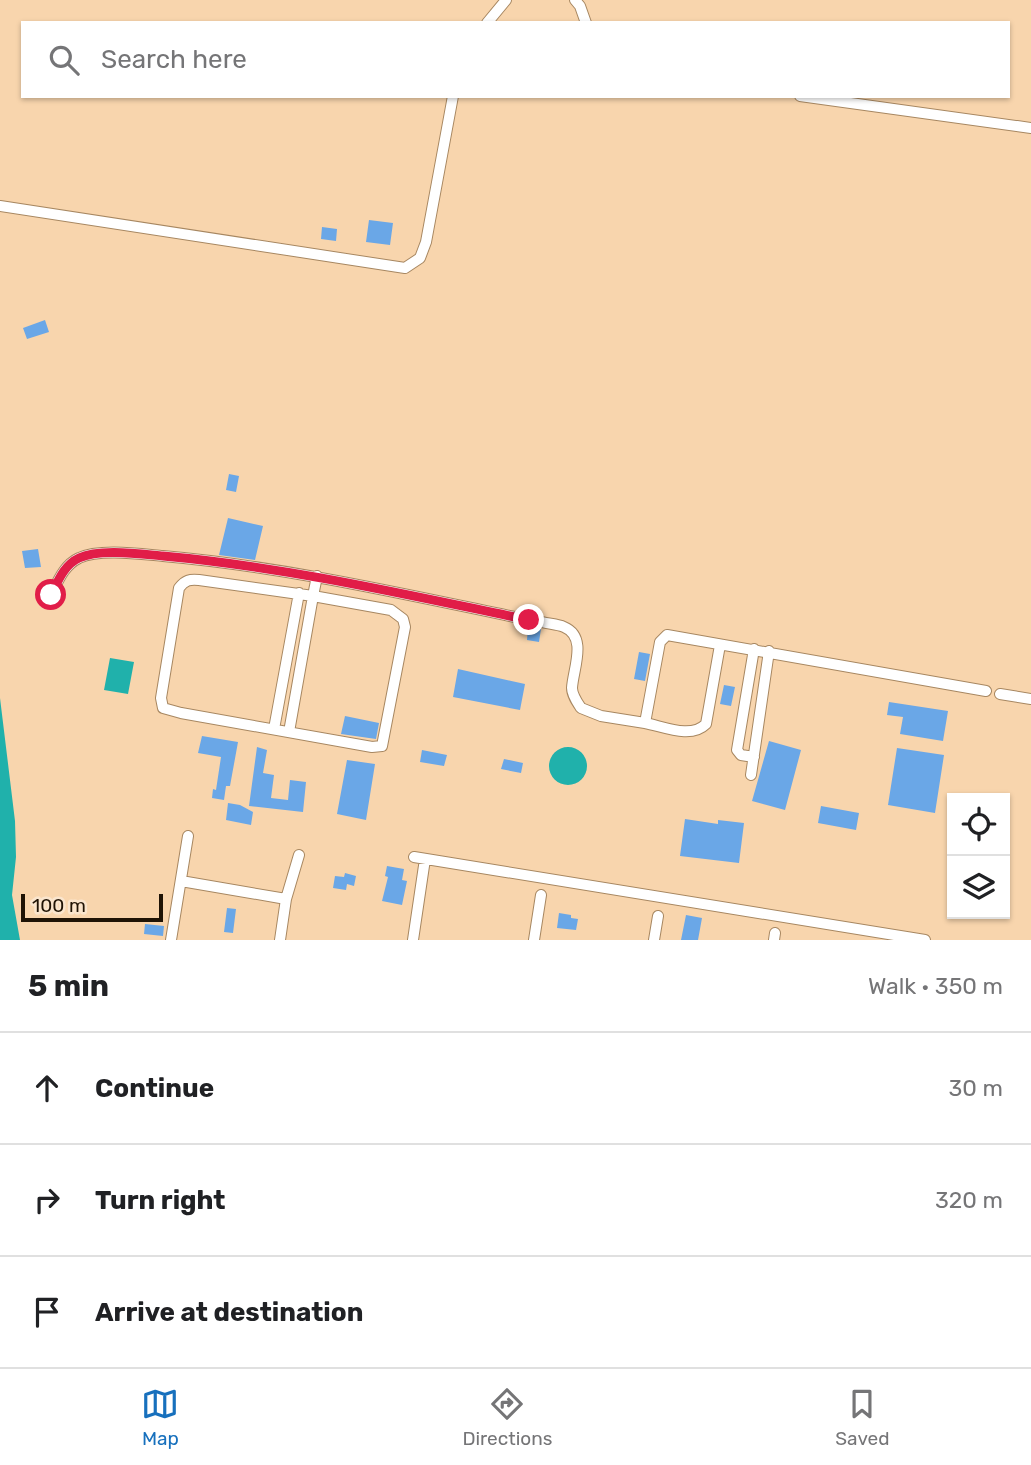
<!DOCTYPE html>
<html lang="en">
<head>
<meta charset="utf-8">
<style>
	:root { --surface:#fff; --page:#f2f2f2; --text:#202124; --muted:#757577; --line:#e0e0e0; --accent:#1770bd }
	body { margin:0; font-family:Rubik,sans-serif; background:var(--page); color:var(--text) }
	.controls { position:absolute; right:21px; bottom:21px; display:grid; overflow:hidden; border-radius:0px; box-shadow:0 2px 5px #0004 }
	.controls button { width:63px; height:63px; display:grid; place-items:center; padding:0; border:0; border-bottom:2px solid var(--line); background:var(--surface); color:var(--text); font:35px sans-serif }
	.scale { position:absolute; left:21px; bottom:18px; width:142px; box-sizing:border-box; padding-left:7px; border:4px solid #1f1305; border-top:0; font-size:19px; line-height:24px; white-space:nowrap; color:#1f1305; -webkit-text-stroke:5px #fae5cd; paint-order:stroke }
	.stop { position:absolute; width:21px; height:21px; margin:-16px; border:5px solid #e11d48; border-radius:50%; background:#fff }
	.stop.end { background:#e11d48; border-color:#fff; box-shadow:0 2px 7px #0008 }
	.list { margin:0; padding:0; list-style:none }
	h2 { display:flex; justify-content:space-between; align-items:center; height:91px; margin:0; padding:0 28px; font-size:30px }
	h2 small { font-size:23px; font-weight:400; color:var(--muted) }
	.list li { display:grid; grid-template-columns:46px 1fr auto; gap:21px; align-items:center; box-sizing:border-box; height:112px; padding:0 28px; border-top:2px solid var(--line) }
	.list b { display:block; font-size:26px; white-space:nowrap }
	.list em { font-size:23px; font-style:normal; color:var(--muted) }
	.icon { flex:none; width:38px; height:38px; fill:none; stroke:currentColor; stroke-width:2; stroke-linecap:round; stroke-linejoin:round }
	.map { position:relative; flex:none; width:1031px; height:940px; overflow:hidden }
	.search { position:absolute; background:var(--surface); box-shadow:0 2px 5px #0004; left:21px; right:21px; top:21px; height:77px; display:flex; align-items:center; gap:18px; box-sizing:border-box; padding:0 24px; border-radius:0px; color:var(--muted); font-size:26px }
	.sheet { height:427px; background:var(--surface) }
	nav { display:flex; justify-content:space-around; align-items:center; box-sizing:border-box; height:98px; border-top:2px solid var(--line); background:var(--surface); font-size:19px; color:var(--muted) }
	nav a { display:grid; justify-items:center; gap:4px }
	nav .on { color:var(--accent) }
	.map>svg:first-child { display:block }
	.water { fill:#20b1ab }
	.building { fill:#6aa7e7 }
	.lines { fill:none; stroke-linecap:round; stroke-linejoin:round }
	.minor-casing { stroke:#a78761; stroke-width:12 }
	.minor { stroke:#fff; stroke-width:10 }
	.route { stroke:#e11d48; stroke-width:9 }
</style>
</head>
<body>
<div class="map">
<svg width="1031" height="940" viewBox="0 0 1031 940">
	<rect width="100%" height="100%" fill="#f8d5ad"/>
	<!-- water -->
	<path class="water" d="M110 658 134 662 128 694 104 690Z
		M0 698 15 821 16 857 12 895 20 940H0Z
		M549 766a19 19 0 1 1 38 0a19 19 0 1 1-38 0Z"/>
	<!-- building -->
	<path class="building" d="M369 220 393 223 390 245 366 242Z
		M322 227 337 229 336 241 321 239Z
		M45 320 49 332 27 339 23 328Z
		M229 474 239 476 236 492 226 490Z
		M228 518 263 526 255 560 219 555Z
		M38 549 41 567 25 568 22 551Z
		M535 624 541 629 539 642 527 640 528 627Z
		M639 652 650 654 645 681 634 679Z
		M458 669 525 684 520 710 453 697Z
		M724 685 735 687 731 706 720 704Z
		M889 702 948 711 943 741 900 734 903 717 887 715Z
		M345 716 379 723 376 739 341 734Z
		M202 736 238 742 230 786H226L224 800 212 798 213 789 216 790 221 757 198 753Z
		M769 741 801 750 785 810 752 801Z
		M257 747 267 750 263 773 274 775 271 798 288 800 290 780 306 782 303 812 249 806Z
		M897 748 944 755 935 813 888 805Z
		M422 750 447 755 444 766 420 762Z
		M504 759 523 763 521 773 501 769Z
		M347 760 375 764 366 820 337 814Z
		M228 803 240 805 253 812 251 825 226 820Z
		M821 806 859 813 856 830 818 823Z
		M685 819 718 824V820L744 823 739 863 680 856Z
		M387 866 404 869 402 880 407 881 402 905 382 901 388 877 385 876Z
		M345 873 356 876 354 886 347 884 346 890 333 888 335 876 344 877Z
		M227 908 236 909 233 933 224 932Z
		M559 913 571 915V918L578 919 576 930 557 928Z
		M686 915 702 918 698 940H681Z
		M145 924 164 926 163 936 144 934Z"/>
	<g class="lines">
		<defs>
			<path id="minor" d="M575 0 580 6 586 23
				M487 23 506 0
				M800 96 1031 128
				M0 206 405 268 420 258 426 242 453 96
				M51 595C58 581 64 565 79 558 99 548 141 554 163 556 287 567 408 595 529 620
				M542 622C549 624 557 624 564 627 588 637 573 669 572 688 572 695 577 702 581 708L601 716 645 723 660 642 667 635 986 691
				M754 649 737 750 741 755 754 757
				M1000 694 1031 699
				M645 723C665 727 691 739 706 724L720 645
				M274 729 299 593
				M289 732 313 596 199 580C190 579 185 580 179 588L161 698 163 708 181 713 372 747 382 746 405 627 403 619 391 610 313 596 317 576
				M751 775 769 651
				M414 857 925 940
				M181 881 286 899
				M171 940 188 836
				M280 940 286 899 299 855
				M413 940 425 859
				M534 940 541 895
				M654 940 658 916
				M774 940 775 933"/>
		</defs>
		<!-- minor casing -->
		<use href="#minor" class="minor-casing"/>
		<!-- minor -->
		<use href="#minor" class="minor"/>
	</g>
	<g class="lines">
		<!-- route -->
		<path class="route" d="M51 595C58 581 64 565 79 558 99 548 141 554 163 556 287 567 408 595 529 620"/>
	</g>
</svg>
<div class="controls">
<button><svg class="icon" aria-label="locate" viewBox="0 0 24 24"><circle cx="12" cy="12" r="6"/><path d="M12 2v4M12 18v4M2 12h4M18 12h4"/></svg></button>
<button><svg class="icon" aria-label="layers" viewBox="0 0 24 24"><path d="M12 4l9 5-9 5-9-5zM3 14l9 5 9-5"/></svg></button>
</div>
<div class="scale">100 m</div>
<div class="stop" style="left:51px;top:595px"></div>
<div class="stop end" style="left:529px;top:620px"></div>
<div class="search"><svg class="icon" aria-label="search" viewBox="0 0 24 24"><circle cx="10" cy="10" r="6"/><path d="M15 15l6 6"/></svg>Search here</div>
</div>
<section class="sheet">
<h2>5 min<small>Walk · 350 m</small></h2>
<ul class="list">
<li><svg class="icon" aria-label="ahead" viewBox="0 0 24 24"><path d="M12 20V5M6 11l6-6 6 6"/></svg><div><b>Continue</b></div><em>30 m</em></li>
<li><svg class="icon" aria-label="right" viewBox="0 0 24 24"><path d="M7 20v-9h11M14 6l5 5-5 5"/></svg><div><b>Turn right</b></div><em>320 m</em></li>
<li><svg class="icon" aria-label="arrive" viewBox="0 0 24 24"><path d="M6 21V4h12l-3 4 3 4H6"/></svg><div><b>Arrive at destination</b></div></li>
</ul>
</section>
<nav>
<a class="on"><svg class="icon" aria-label="map" viewBox="0 0 24 24"><path d="M3 6l6-2 6 2 6-2v14l-6 2-6-2-6 2zM9 4v14M15 6v14"/></svg>Map</a>
<a><svg class="icon" aria-label="directions" viewBox="0 0 24 24"><path d="M12 3l9 9-9 9-9-9zM9 14v-3h6M13 9l2 2-2 2"/></svg>Directions</a>
<a><svg class="icon" aria-label="saved" viewBox="0 0 24 24"><path d="M7 4h10v16l-5-4-5 4z"/></svg>Saved</a>
</nav>
</body>
</html>
